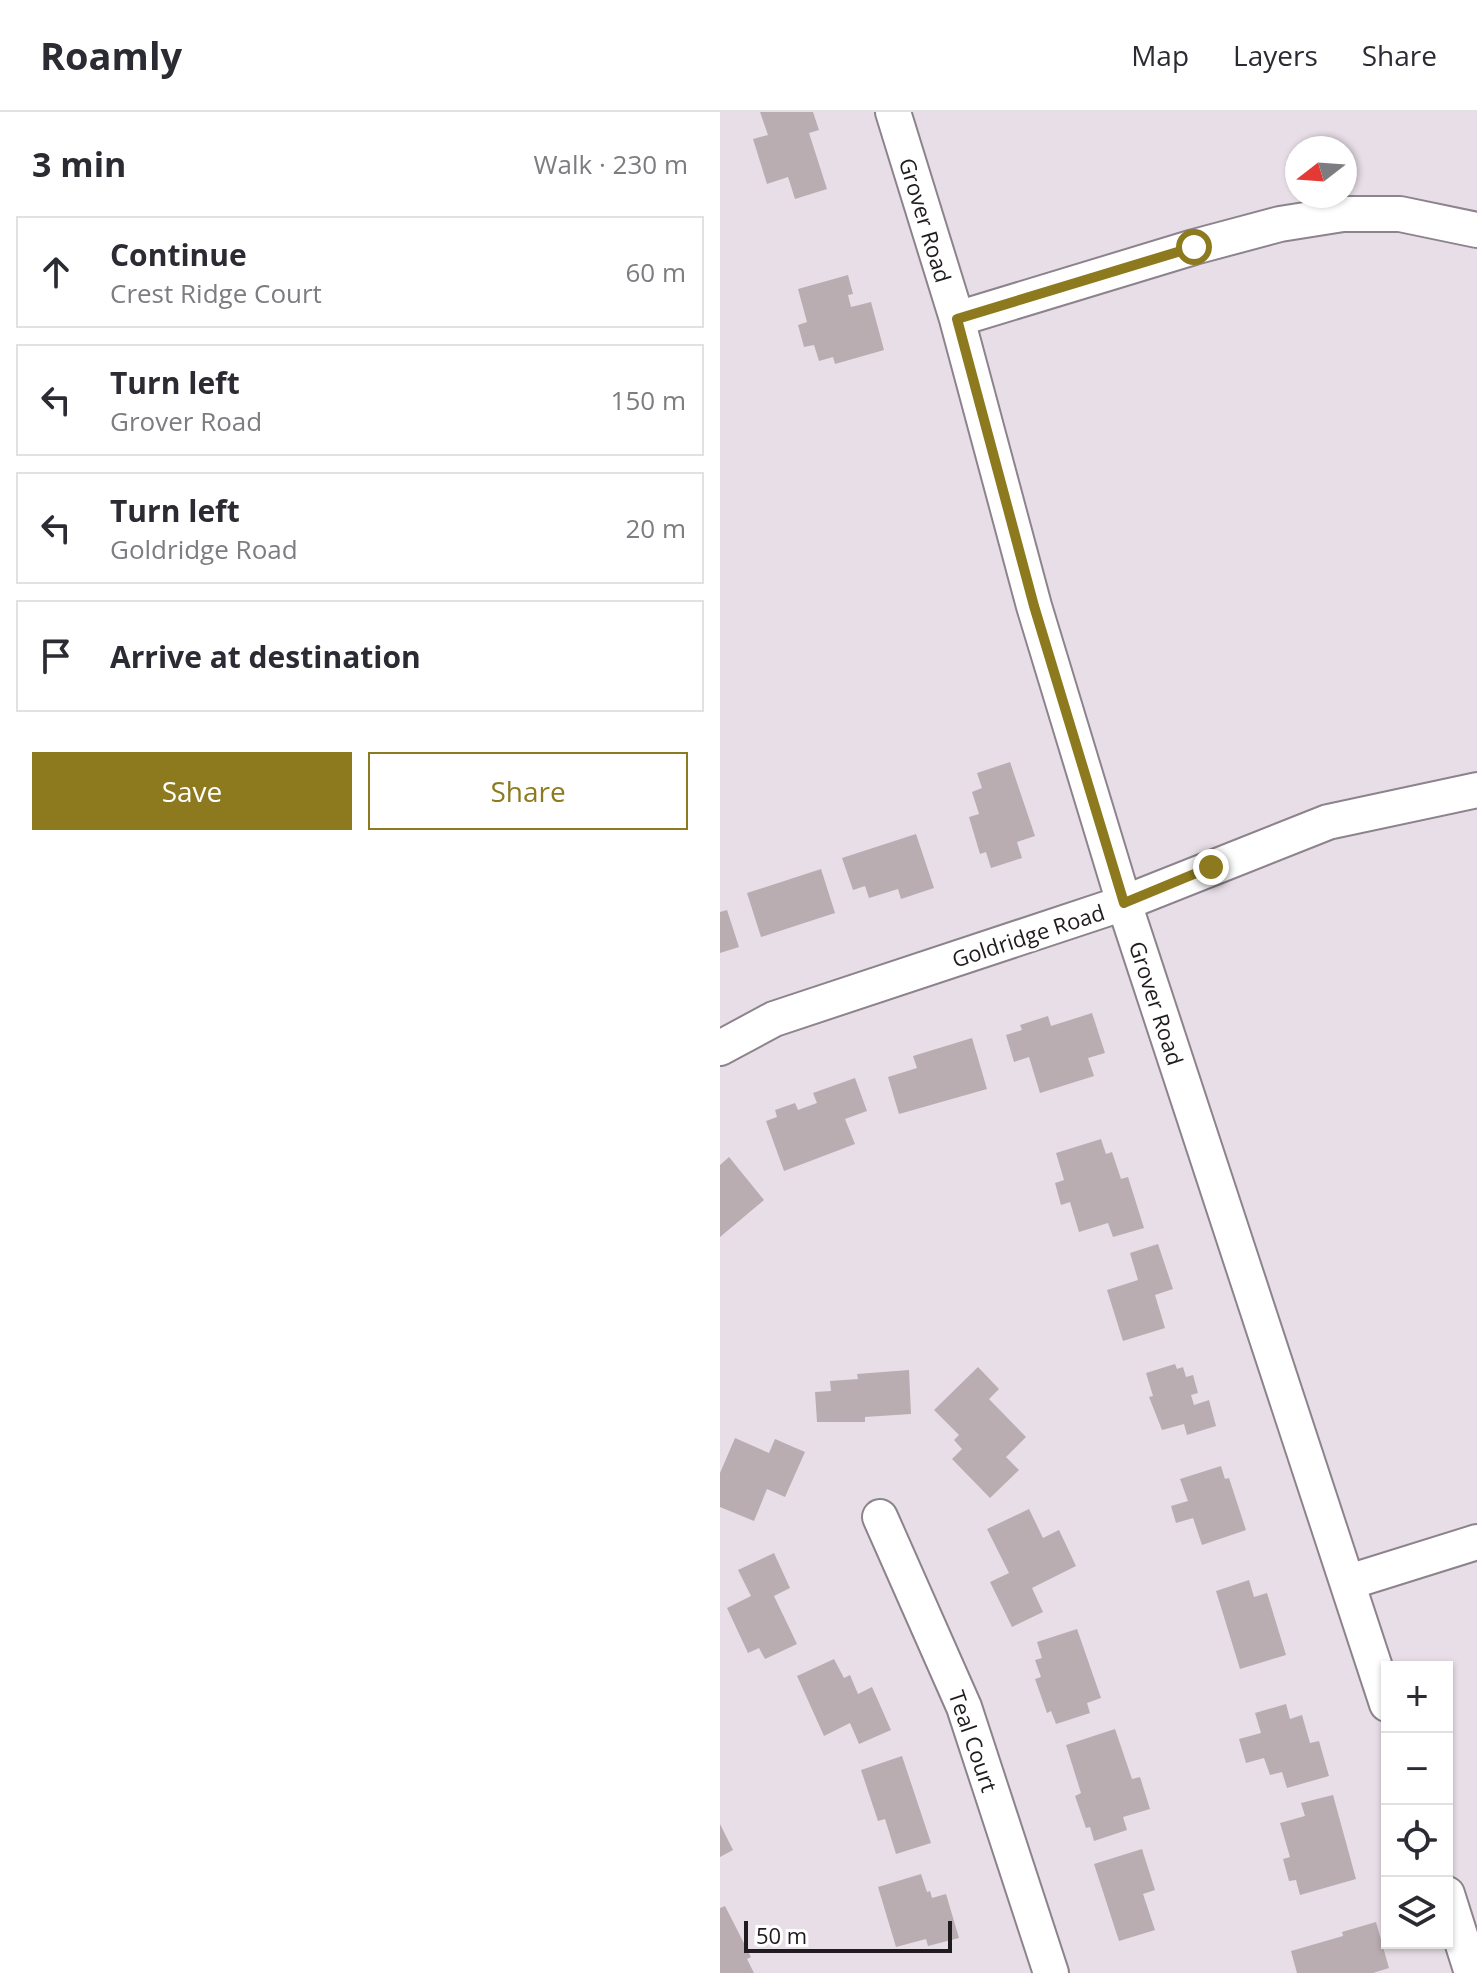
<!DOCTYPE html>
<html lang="en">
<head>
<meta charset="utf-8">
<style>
	:root { --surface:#fff; --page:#f7f7f7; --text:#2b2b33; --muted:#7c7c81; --line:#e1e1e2; --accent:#8d7a1f }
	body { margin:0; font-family:"Open Sans",sans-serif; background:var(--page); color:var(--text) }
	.controls { position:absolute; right:24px; bottom:24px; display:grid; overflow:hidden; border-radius:0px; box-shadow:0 2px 6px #0004 }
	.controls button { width:72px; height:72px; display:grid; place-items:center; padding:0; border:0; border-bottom:2px solid var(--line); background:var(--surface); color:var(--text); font:40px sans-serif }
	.compass { position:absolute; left:565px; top:24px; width:72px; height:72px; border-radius:50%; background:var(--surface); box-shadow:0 2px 6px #0004; rotate:253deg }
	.scale { position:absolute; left:24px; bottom:20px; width:208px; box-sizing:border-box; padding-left:8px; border:4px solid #1f1b1e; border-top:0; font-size:22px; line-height:28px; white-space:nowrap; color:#1f1b1e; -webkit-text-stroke:6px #fff; paint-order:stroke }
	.stop { position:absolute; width:24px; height:24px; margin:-18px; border:6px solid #8d7a1f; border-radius:50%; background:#fff }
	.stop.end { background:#8d7a1f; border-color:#fff; box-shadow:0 2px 8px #0008 }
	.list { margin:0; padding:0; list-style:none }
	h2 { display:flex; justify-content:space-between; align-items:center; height:104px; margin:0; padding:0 32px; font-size:34px }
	h2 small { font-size:26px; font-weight:400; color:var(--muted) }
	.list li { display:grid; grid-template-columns:52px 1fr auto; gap:24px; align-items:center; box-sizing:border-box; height:112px; margin:0 16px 16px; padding:0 16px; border:2px solid var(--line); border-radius:0px }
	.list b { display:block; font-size:30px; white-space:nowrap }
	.list p { margin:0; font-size:26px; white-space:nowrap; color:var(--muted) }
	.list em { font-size:26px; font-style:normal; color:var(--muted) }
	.actions { display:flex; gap:16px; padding:24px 32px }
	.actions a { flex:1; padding:18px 0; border:2px solid var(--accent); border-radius:0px; text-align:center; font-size:28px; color:var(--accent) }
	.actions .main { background:var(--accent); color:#fff }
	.icon { flex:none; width:44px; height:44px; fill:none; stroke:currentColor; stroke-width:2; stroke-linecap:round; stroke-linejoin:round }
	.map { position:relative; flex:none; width:757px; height:1861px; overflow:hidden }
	header { display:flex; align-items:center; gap:48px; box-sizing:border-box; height:112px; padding:0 40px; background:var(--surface); border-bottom:2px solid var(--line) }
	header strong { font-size:38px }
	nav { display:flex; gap:44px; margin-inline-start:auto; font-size:28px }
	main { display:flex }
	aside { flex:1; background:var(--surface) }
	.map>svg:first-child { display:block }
	.building { fill:#b9adb1 }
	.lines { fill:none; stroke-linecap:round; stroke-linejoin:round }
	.minor-casing { stroke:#8c838c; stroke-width:38 }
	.minor { stroke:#fff; stroke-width:34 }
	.route { stroke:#8d7a1f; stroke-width:10 }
	.labels { text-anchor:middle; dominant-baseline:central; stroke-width:6; stroke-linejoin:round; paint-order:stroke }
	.street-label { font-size:22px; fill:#1f1b1e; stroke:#fff }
</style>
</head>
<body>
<header>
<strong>Roamly</strong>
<nav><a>Map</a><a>Layers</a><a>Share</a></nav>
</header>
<main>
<aside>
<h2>3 min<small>Walk · 230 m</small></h2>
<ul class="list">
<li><svg class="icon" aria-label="ahead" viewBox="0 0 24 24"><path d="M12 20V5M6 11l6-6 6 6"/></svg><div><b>Continue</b><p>Crest Ridge Court</p></div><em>60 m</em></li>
<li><svg class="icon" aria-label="left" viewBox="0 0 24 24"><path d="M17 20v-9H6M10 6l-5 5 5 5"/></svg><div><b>Turn left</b><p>Grover Road</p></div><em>150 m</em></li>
<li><svg class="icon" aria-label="left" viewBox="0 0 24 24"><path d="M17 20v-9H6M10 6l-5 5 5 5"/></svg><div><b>Turn left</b><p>Goldridge Road</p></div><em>20 m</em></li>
<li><svg class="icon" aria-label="arrive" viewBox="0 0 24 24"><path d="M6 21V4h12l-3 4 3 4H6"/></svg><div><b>Arrive at destination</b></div></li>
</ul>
<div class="actions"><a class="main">Save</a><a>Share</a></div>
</aside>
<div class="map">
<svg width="757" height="1861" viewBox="0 0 757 1861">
	<rect width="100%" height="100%" fill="#e8dee7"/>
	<!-- building -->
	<path class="building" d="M40 0H93L99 18 89 21 107 77 75 87 68 65 47 72 33 27 48 23Z
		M128 163 133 182 128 183 131 195 151 190 164 238 115 252 113 245 99 249 94 233 84 235 78 213 87 210 78 177Z
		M290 650 315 724 297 730 302 746 271 756 266 740 260 742 249 705 259 702 252 680 262 676 257 661Z
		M196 722 214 776 181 787 178 777 149 786 145 774 133 778 122 746Z
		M101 757 115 801 41 825 27 781Z
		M7 798 19 835 0 841V800Z
		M372 901 385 941 368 946 374 964 320 981 309 945 294 950 286 923 302 918 300 913 328 904 331 914Z
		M252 926 267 977 179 1002 168 965 197 956 193 944Z
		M135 966 147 999 125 1007 135 1032 64 1059 46 1009 57 1005 55 998 75 991 78 998 97 991 93 981Z
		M381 1027 386 1042 392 1040 401 1067 408 1065 424 1116 393 1125 388 1111 359 1120 350 1090 341 1093 335 1071 344 1068 336 1041Z
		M9 1045 44 1088 0 1125V1053Z
		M438 1132 453 1177 435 1183 445 1216 403 1229 387 1178 418 1168 410 1141Z
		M455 1252 457 1257 463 1255 466 1265 473 1263 478 1281 471 1283 474 1293 489 1288 496 1314 467 1323 464 1312 442 1318 429 1285 433 1284 426 1261Z
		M258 1255 279 1277 269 1287 306 1325 286 1345 299 1358 270 1386 232 1347 242 1337 234 1328 239 1323 214 1298Z
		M189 1258 191 1302 145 1305V1310H97L95 1280 111 1279 110 1269 138 1267 137 1262Z
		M15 1326 49 1341 55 1327 85 1340 65 1385 47 1377 34 1409 0 1395V1361Z
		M501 1354 505 1367 509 1366 526 1418 482 1433 473 1406 456 1411 451 1394 468 1389 460 1367Z
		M309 1397 323 1426 339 1418 356 1454 312 1476 323 1500 292 1515 270 1470 289 1461 267 1417Z
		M54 1441 70 1476 54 1484 77 1532 45 1547 39 1536 28 1541 7 1496 31 1484 18 1458Z
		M529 1468 534 1485 547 1481 566 1543 520 1557 496 1479Z
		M357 1517 381 1586 367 1591 370 1601 336 1612 331 1599 327 1601 315 1567 321 1565 315 1548 322 1546 317 1530Z
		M114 1547 124 1566 130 1563 138 1582 152 1575 171 1618 139 1632 130 1611 104 1624 77 1564Z
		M566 1592 570 1607 582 1603 590 1631 599 1629 609 1664 567 1676 562 1660 550 1663 544 1646 526 1651 519 1627 541 1621 535 1601Z
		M395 1617 412 1667 420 1665 430 1697 403 1705 407 1718 374 1729 370 1715 366 1716 355 1684 361 1681 346 1633Z
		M182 1644 211 1731 176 1742 165 1707 158 1709 141 1658Z
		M613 1683 636 1767 580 1783 576 1768 569 1769 563 1747 570 1745 560 1711 585 1704 581 1691Z
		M0 1712 13 1738 0 1745Z
		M422 1737 435 1778 423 1782 435 1818 399 1829 374 1752Z
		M201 1762 207 1780 210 1779 212 1786 226 1782 239 1826 208 1834 206 1827 176 1835 158 1775Z
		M5 1794 31 1845 27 1847 34 1861H0V1796Z
		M656 1810 669 1856 653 1861H577L571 1839 623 1824 622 1820Z"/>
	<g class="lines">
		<defs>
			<path id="minor" d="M173 0 237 207 314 494 404 791 667 1592
				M237 207 474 135 560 112 623 102H680L757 118
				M0 936 54 907 404 791 608 710 757 678
				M160 1405 244 1595 331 1861
				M629 1470 757 1430
				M727 1782 752 1861"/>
		</defs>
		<!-- minor casing -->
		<use href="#minor" class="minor-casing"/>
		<!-- minor -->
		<use href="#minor" class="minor"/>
	</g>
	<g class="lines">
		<!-- route -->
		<path class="route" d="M474 135 237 207 314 494 404 791 491 755"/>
	</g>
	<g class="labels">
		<!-- street labels -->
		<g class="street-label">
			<text transform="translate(206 108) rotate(73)">Grover Road</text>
			<text transform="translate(308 823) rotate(-18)">Goldridge Road</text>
			<text transform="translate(437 891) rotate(72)">Grover Road</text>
			<text transform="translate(254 1629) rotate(71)">Teal Court</text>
		</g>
	</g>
</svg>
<div class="controls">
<button>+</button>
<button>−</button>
<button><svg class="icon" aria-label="locate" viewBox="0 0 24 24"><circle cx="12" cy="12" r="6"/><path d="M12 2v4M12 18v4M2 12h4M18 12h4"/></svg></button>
<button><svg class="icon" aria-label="layers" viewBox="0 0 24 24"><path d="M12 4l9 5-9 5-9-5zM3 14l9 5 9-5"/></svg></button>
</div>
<svg class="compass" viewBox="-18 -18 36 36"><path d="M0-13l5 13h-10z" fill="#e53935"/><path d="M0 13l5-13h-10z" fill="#7c7c81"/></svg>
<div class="scale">50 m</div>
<div class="stop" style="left:474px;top:135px"></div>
<div class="stop end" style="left:491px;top:755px"></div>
</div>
</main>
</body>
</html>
